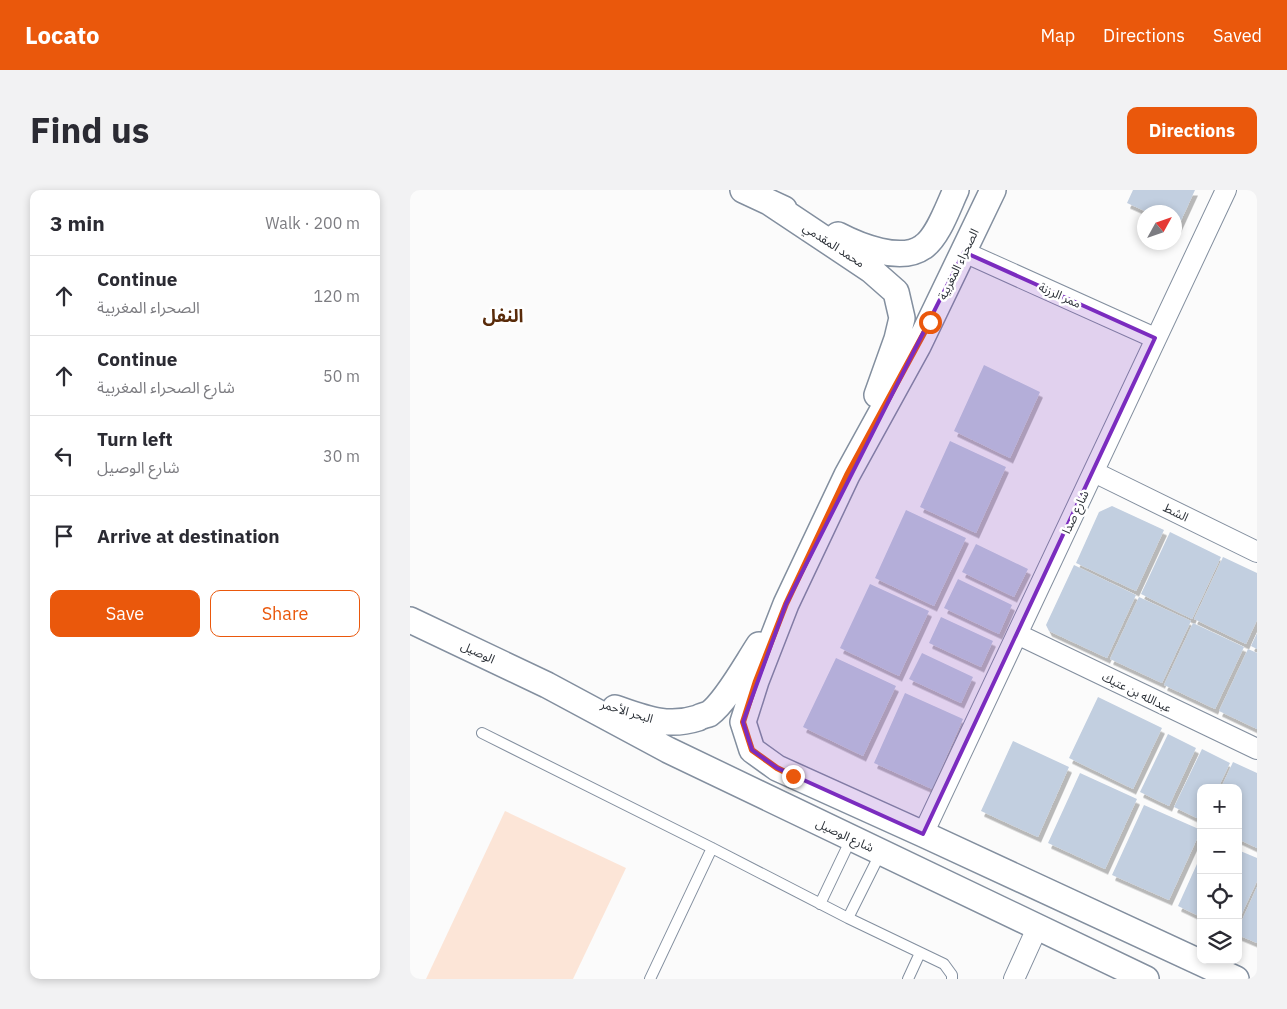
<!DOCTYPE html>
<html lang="en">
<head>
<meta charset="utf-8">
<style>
	:root { --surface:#fff; --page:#f2f2f3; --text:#2b2b33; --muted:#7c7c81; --line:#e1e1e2; --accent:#ea580c }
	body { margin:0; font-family:"IBM Plex Sans","Noto Sans Arabic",sans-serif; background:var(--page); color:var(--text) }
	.controls { position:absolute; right:15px; bottom:15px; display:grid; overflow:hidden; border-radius:10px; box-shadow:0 2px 8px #0003 }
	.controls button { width:45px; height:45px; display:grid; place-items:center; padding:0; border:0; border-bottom:1px solid var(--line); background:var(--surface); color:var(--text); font:25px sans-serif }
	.compass { position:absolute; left:727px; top:15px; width:45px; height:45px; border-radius:50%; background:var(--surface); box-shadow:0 2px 8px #0003; rotate:50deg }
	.stop { position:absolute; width:15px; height:15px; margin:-11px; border:4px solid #ea580c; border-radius:50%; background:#fff }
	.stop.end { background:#ea580c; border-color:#fff; box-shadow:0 1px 5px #0008 }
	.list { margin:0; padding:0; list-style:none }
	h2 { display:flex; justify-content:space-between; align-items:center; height:65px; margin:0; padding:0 20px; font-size:21px }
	h2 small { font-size:16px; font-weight:400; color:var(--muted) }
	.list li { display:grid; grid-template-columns:32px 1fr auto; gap:15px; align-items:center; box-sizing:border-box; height:80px; padding:0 20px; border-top:1px solid var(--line) }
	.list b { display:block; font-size:19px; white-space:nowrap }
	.list p { margin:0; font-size:16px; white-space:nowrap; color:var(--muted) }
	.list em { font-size:16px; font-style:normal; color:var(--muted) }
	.actions { display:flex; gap:10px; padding:15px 20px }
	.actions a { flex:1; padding:11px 0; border:1px solid var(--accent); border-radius:10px; text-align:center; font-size:18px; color:var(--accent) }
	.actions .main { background:var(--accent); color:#fff }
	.icon { flex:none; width:28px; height:28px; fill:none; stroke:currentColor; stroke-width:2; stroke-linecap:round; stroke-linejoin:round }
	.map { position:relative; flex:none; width:847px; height:789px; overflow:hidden; border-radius:10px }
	header { display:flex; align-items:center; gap:30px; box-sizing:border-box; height:70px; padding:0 25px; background:var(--accent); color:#fff }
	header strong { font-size:24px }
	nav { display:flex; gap:28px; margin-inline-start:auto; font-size:18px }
	.intro { display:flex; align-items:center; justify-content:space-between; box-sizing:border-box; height:120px; padding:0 30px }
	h1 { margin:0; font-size:35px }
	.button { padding:12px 22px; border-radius:10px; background:var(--accent); color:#fff; font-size:18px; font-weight:700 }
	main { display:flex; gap:30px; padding:0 30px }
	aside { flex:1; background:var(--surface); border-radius:10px; box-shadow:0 2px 8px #0003 }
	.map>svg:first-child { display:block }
	.green { fill:#fce5d7 }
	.building { fill:#c2cfe0; filter:url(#shadow) }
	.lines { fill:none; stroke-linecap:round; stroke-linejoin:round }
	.service-casing { stroke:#838f9f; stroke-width:12 }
	.minor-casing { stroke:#838f9f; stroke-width:22 }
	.tertiary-casing { stroke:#838f9f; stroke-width:28 }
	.service { stroke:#fff; stroke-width:10 }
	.minor { stroke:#fff; stroke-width:20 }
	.tertiary { stroke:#fff; stroke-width:25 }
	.route { stroke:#ea580c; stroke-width:6 }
	.marked { fill:#7b2cbf; fill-opacity:0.2; stroke:#7b2cbf; stroke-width:4; stroke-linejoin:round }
	.labels { text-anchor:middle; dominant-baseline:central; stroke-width:5; stroke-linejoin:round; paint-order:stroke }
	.street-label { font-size:12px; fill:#2d3239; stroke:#fff }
	.district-label { font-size:18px; font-weight:bold; fill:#592b0a; stroke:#fff }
</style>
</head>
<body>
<header>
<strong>Locato</strong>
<nav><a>Map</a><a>Directions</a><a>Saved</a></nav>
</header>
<div class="intro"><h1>Find us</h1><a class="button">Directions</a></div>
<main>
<aside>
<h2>3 min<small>Walk · 200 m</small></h2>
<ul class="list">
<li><svg class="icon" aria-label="ahead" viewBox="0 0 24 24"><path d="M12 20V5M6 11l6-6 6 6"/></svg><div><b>Continue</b><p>الصحراء المغربية</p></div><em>120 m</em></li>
<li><svg class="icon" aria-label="ahead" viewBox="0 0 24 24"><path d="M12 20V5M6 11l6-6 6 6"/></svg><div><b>Continue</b><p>شارع الصحراء المغربية</p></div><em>50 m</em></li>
<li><svg class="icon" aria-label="left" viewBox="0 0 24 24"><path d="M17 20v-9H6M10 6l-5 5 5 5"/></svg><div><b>Turn left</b><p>شارع الوصيل</p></div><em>30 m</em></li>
<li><svg class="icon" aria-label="arrive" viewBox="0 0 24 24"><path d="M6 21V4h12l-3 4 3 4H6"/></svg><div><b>Arrive at destination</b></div></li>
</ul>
<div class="actions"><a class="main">Save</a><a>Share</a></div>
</aside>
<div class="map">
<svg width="847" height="789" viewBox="0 0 847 789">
	<defs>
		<filter id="shadow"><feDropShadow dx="3" dy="5.5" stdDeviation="0" flood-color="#0004"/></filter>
	</defs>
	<rect width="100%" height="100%" fill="#fbfbfb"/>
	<!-- green -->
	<path class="green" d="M95 621 216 678 163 789H16Z"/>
	<!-- building -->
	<path class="building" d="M723 0H785L768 37 764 36V22H737L717 13Z
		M574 175 630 202 600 268 544 241Z
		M540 251 596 277 566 343 510 317Z
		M702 316 754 340 726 401 666 373 689 322Z
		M496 320 556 348 524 416 465 388Z
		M760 342 811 367 782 429 731 404Z
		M566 354 618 379 604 407 552 382Z
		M813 367 847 383V430L836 454 784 429Z
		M664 375 726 405 697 468 639 441 636 435Z
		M548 389 602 415 589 444 534 418Z
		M460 394 519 421 489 486 430 458Z
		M729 407 781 431 752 493 700 469Z
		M531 427 583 451 571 477 519 453Z
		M783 433 834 457 805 519 754 495Z
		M847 443V459L841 456Z
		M838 459 847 463V539L809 521Z
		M512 463 563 487 551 513 499 489Z
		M426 468 486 496 453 566 393 537Z
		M495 503 553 529 522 599 464 573Z
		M688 507 752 538 723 599 659 568Z
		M758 544 786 558 759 616 730 602Z
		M603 551 659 577 628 647 571 621Z
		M792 559 820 573 808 598H791V630L764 617Z
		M823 572 847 583V658L828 649V598H811Z
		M670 583 727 609 695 679 638 653Z
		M734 615 791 640 759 710 702 685Z
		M828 660 847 668V691L828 732Z
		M791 665V727L768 716Z
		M847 697V753L828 745V739Z"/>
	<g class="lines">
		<defs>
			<path id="service" d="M72 543 302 658 438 728 534 774 542 785V789
				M410 714 441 649
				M438 728 471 662
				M240 789 302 658
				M498 789 510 763"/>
			<path id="minor" d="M554 62 745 148
				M684 282 847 362
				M607 444 847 559
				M513 644 816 0
				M604 789 628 736"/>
			<path id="tertiary" d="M333 0 374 19
				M583 0 508 156 437 285 376 414 346 491 333 532 342 560 367 578 513 644 826 789
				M359 12 461 80 486 102 492 128 487 149 467 205
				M428 45C449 56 491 73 513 57 528 47 538 17 546 0
				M0 430 137 495 258 560 736 789
				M205 518C234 528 257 538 288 528 291 526 296 525 299 524 316 512 337 473 349 455"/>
		</defs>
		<!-- service casing -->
		<use href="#service" class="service-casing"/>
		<!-- minor casing -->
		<use href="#minor" class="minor-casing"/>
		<!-- tertiary casing -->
		<use href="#tertiary" class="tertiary-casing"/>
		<!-- service -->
		<use href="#service" class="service"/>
		<!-- minor -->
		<use href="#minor" class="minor"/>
		<!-- tertiary -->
		<use href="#tertiary" class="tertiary"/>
	</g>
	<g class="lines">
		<!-- route -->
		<path class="route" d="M383 586 367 578 342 560 333 532 346 491 376 414 437 285 520 132"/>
	</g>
	<!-- marked area -->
	<path class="marked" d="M554 62 745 148 513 644 367 578 342 560 333 532 376 414Z"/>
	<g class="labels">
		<!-- street labels -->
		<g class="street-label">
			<text transform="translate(424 55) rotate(33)">محمد المقدمي</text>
			<text transform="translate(548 74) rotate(-64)">الصحراء المغربية</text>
			<text transform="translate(650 105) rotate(24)">ممر الرزنة</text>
			<text transform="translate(665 322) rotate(-65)">شارع صدا</text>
			<text transform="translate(766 322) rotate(26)">الشط</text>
			<text transform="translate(68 462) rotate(25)">الوصيل</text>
			<text transform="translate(727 502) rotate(26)">عبدالله بن عتيك</text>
			<text transform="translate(217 521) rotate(17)">البحر الأحمر</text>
			<text transform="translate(435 645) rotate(25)">شارع الوصيل</text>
		</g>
		<!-- district labels -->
		<g class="district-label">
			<text x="93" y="125">النفل</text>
		</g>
	</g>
</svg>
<div class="controls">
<button>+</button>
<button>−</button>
<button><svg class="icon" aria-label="locate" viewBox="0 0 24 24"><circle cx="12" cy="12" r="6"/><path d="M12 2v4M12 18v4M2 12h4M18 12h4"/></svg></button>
<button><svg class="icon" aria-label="layers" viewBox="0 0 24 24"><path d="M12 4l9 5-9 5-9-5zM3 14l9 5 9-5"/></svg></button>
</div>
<svg class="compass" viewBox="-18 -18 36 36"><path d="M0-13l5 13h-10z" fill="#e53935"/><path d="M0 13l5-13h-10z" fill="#7c7c81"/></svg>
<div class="stop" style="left:520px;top:132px"></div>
<div class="stop end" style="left:383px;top:586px"></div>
</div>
</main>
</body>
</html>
